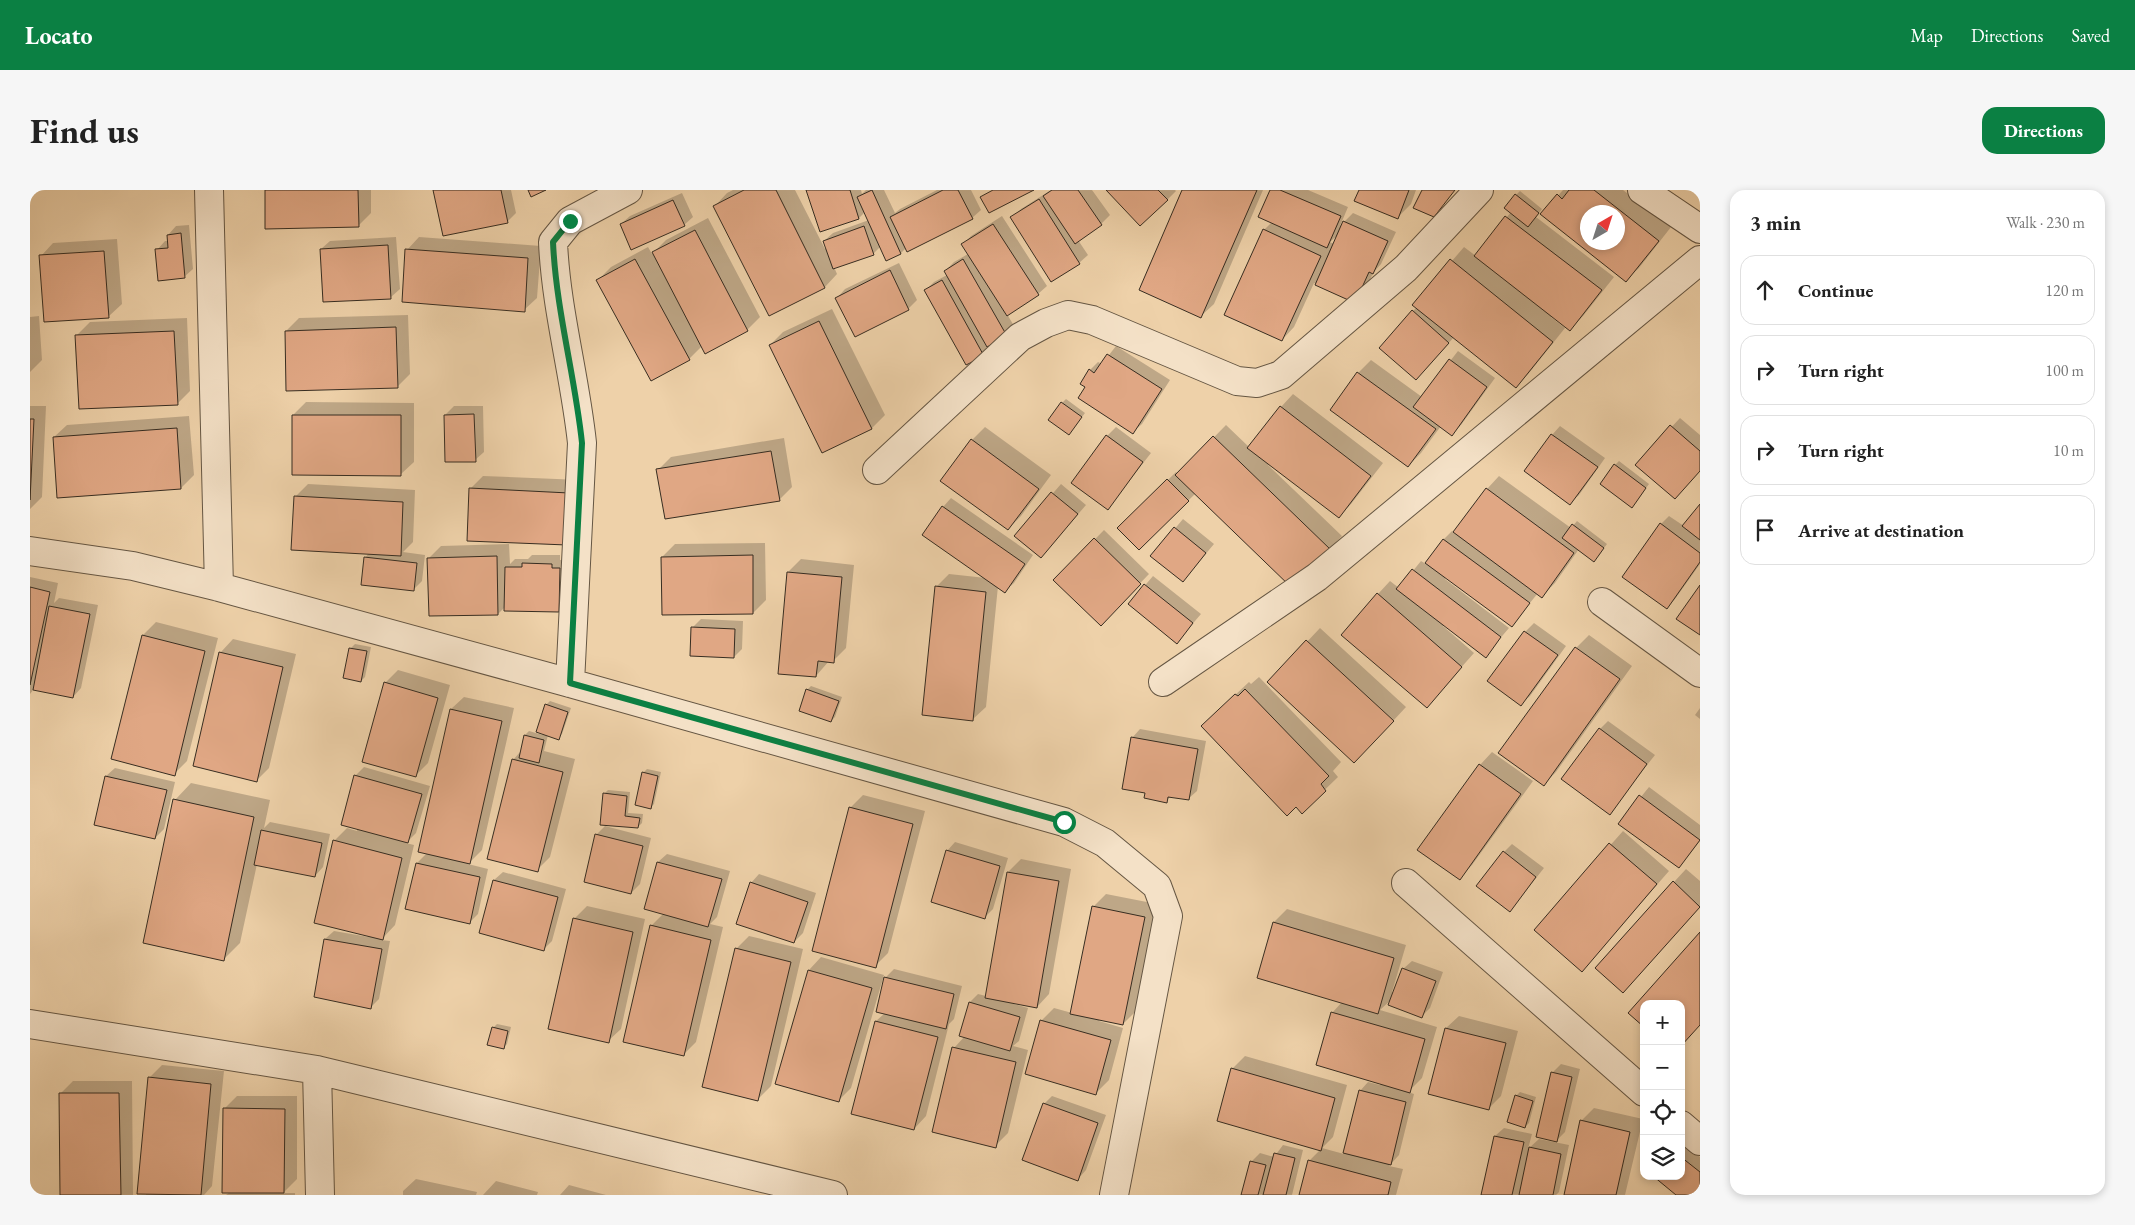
<!DOCTYPE html>
<html lang="en">
<head>
<meta charset="utf-8">
<style>
	:root { --surface:#fff; --page:#f6f6f6; --text:#222; --muted:#767676; --line:#e0e0e0; --accent:#0b8043 }
	body { margin:0; font-family:"EB Garamond",serif; background:var(--page); color:var(--text) }
	.controls { position:absolute; right:15px; bottom:15px; display:grid; overflow:hidden; border-radius:10px; box-shadow:0 2px 8px #0003 }
	.controls button { width:45px; height:45px; display:grid; place-items:center; padding:0; border:0; border-bottom:1px solid var(--line); background:var(--surface); color:var(--text); font:25px sans-serif }
	.compass { position:absolute; left:1550px; top:15px; width:45px; height:45px; border-radius:50%; background:var(--surface); box-shadow:0 2px 8px #0003; rotate:39deg }
	.stop { position:absolute; width:15px; height:15px; margin:-11px; border:4px solid #0b8043; border-radius:50%; background:#fff }
	.stop.end { background:#0b8043; border-color:#fff; box-shadow:0 1px 5px #0008 }
	.list { margin:0; padding:0; list-style:none }
	h2 { display:flex; justify-content:space-between; align-items:center; height:65px; margin:0; padding:0 20px; font-size:21px }
	h2 small { font-size:16px; font-weight:400; color:var(--muted) }
	.list li { display:grid; grid-template-columns:32px 1fr auto; gap:15px; align-items:center; box-sizing:border-box; height:70px; margin:0 10px 10px; padding:0 10px; border:1px solid var(--line); border-radius:15px }
	.list b { display:block; font-size:19px; white-space:nowrap }
	.list em { font-size:16px; font-style:normal; color:var(--muted) }
	.icon { flex:none; width:28px; height:28px; fill:none; stroke:currentColor; stroke-width:2; stroke-linecap:round; stroke-linejoin:round }
	.map { position:relative; flex:none; width:1670px; height:1005px; overflow:hidden; border-radius:15px }
	header { display:flex; align-items:center; gap:30px; box-sizing:border-box; height:70px; padding:0 25px; background:var(--accent); color:#fff }
	header strong { font-size:24px }
	nav { display:flex; gap:28px; margin-inline-start:auto; font-size:18px }
	.intro { display:flex; align-items:center; justify-content:space-between; box-sizing:border-box; height:120px; padding:0 30px }
	h1 { margin:0; font-size:35px }
	.button { padding:12px 22px; border-radius:15px; background:var(--accent); color:#fff; font-size:18px; font-weight:700 }
	main { display:flex; gap:30px; padding:0 30px }
	aside { flex:1; background:var(--surface); border-radius:15px; box-shadow:0 2px 8px #0003 }
	.map>svg:first-child { display:block }
	.shadow { fill:#0003; fill-rule:evenodd }
	.building { fill:#e0a784; stroke:#372d21; fill-rule:evenodd }
	.lines { fill:none; stroke-linecap:round; stroke-linejoin:round }
	.minor-casing { stroke:#655643; stroke-width:30 }
	.minor { stroke:#f4e1c7; stroke-width:28 }
	.route { stroke:#0b8043; stroke-width:6 }
</style>
</head>
<body>
<header>
<strong>Locato</strong>
<nav><a>Map</a><a>Directions</a><a>Saved</a></nav>
</header>
<div class="intro"><h1>Find us</h1><a class="button">Directions</a></div>
<main>
<div class="map">
<svg width="1670" height="1005" viewBox="0 0 1670 1005">
	<rect width="100%" height="100%" fill="#eed1a9"/>
	<filter id="stains"><feTurbulence type="fractalNoise" baseFrequency=".004" numOctaves="4"/><feColorMatrix values="0 0 0 0 .2 0 0 0 0 .09 0 0 0 0 .02 0 0 0 .5 -.17"/></filter>
	<radialGradient id="worn" r=".72"><stop offset=".6" stop-color="#630" stop-opacity="0"/><stop offset="1" stop-color="#630" stop-opacity=".3"/></radialGradient>
	<!-- shadow -->
	<path class="shadow" d="M236 0H341V23L328 36Z
		M404 0H481L486 23 477 32Z
		M703 0H765L795 59H797L794 51 803 43 839 30 835 22 829 28 791 41 777 0H831L832 4 836 0H854L865 23 870 19 907 0H941L951 20 942 28 876 58 871 63 850 57 844 63 804 77 807 84 795 97 739 124 685 16 697 3Z
		M1021 0H1062L1080 25 1071 34 1048 50 1058 65 1049 73 982 28 991 19Z
		M1078 0H1145L1146 1 1137 10Z
		M1153 0H1233L1184 114 1171 126Z
		M1241 0H1278L1318 17 1310 36 1323 23 1366 42 1351 74 1343 83 1334 103 1325 112 1284 93 1264 137 1252 150 1234 40 1242 32ZM1309 44 1304 54 1300 52Z
		M1330 0H1386L1381 14 1368 27Z
		M1533 0H1593L1641 37 1609 78 1596 90 1512 24ZM1558 22H1588V52H1558Z
		M1490 1 1512 19 1506 27 1584 87 1553 126 1540 139 1522 125 1521 127 1535 138 1499 183 1486 196 1424 147 1395 180 1383 121 1387 117 1384 115 1434 57 1446 66 1481 22 1486 5Z
		M652 3 663 27 654 35 591 34 600 26Z
		M972 26 1017 96 1008 104 977 124 984 136 960 154 962 156 953 165 896 100 904 92 917 85 915 81 924 72 938 64 933 55 941 46Z
		M678 28 730 127 717 140 672 156 659 169 568 90 581 77 618 57 622 64 636 50Z
		M159 35 163 79 154 87 127 60 135 51H138V45L146 36Z
		M366 47 370 99 361 107 294 111 291 59 300 51Z
		M389 47 511 56 507 108 494 120 377 60Z
		M87 49 92 114 79 126 11 66 23 53Z
		M869 73 887 110 878 119 825 145 807 108 815 99Z
		M802 119 855 225 842 238 792 262 740 155 753 142Z
		M378 125 380 184 367 197 256 141 269 128Z
		M9 126 12 170 0 182V127Z
		M157 128 160 201 147 214 47 145 60 132Z
		M1086 156 1140 190 1112 234 1103 242 1057 197 1060 180 1068 172 1072 174Z
		M1428 161 1465 188 1431 235 1422 244 1411 236 1391 263 1378 276 1302 220 1328 183 1341 170 1392 207Z
		M1263 204 1353 273 1321 314 1309 327 1239 273 1238 275 1312 346 1276 384 1166 303 1109 359 1089 338 1146 282 1148 284 1196 235 1219 257 1251 217Z
		M1036 209 1055 223 1039 244 1032 213Z
		M276 212 384 213V272L371 284 263 225Z
		M0 216H16L12 307 0 319Z
		M424 216H453L454 262 445 270 415 225Z
		M159 226 164 285 151 298 24 247 37 235Z
		M1650 228 1670 245V280L1607 274Z
		M1530 236 1575 268 1549 305 1540 313 1522 245Z
		M955 237 1021 285 991 326 978 339 942 250Z
		M1086 237 1121 263 1078 318 1043 292 1077 246Z
		M754 248 762 297 749 310 628 280 641 267Z
		M1589 271 1619 294 1606 312 1585 275Z
		M453 286 551 290 550 341 440 299Z
		M1469 286 1541 338 1547 331 1577 354 1568 366 1549 359 1525 393 1512 406 1508 403 1482 435 1416 387 1415 389 1479 438 1455 466 1414 434 1413 436 1444 463 1397 516 1348 404 1360 391 1369 398 1391 371 1396 374 1413 350 1422 341 1424 343 1457 299Z
		M278 294 385 300 383 352 373 362 395 365 392 391 383 400 335 368 339 363 265 307Z
		M1031 294 1056 315 1019 358 986 346Z
		M921 308 1003 365 984 393 975 401 968 396 956 517 943 529 906 397 919 384 956 388 913 317Z
		M1670 316V374L1645 409 1637 417 1631 334 1639 326 1654 336Z
		M1153 329 1184 354 1153 391 1122 366Z
		M1074 340 1119 384 1071 434 1025 390Z
		M735 353 736 410 723 423 632 367 645 354Z
		M479 354 480 374 485 369H498L502 365H530V370H538L537 412 529 421 476 416 468 424 398 369 411 356Z
		M771 369 824 375 816 458 803 471H799L786 486 758 382Z
		M1123 386 1171 424 1147 452 1100 413Z
		M0 387 28 393 24 413 29 408 68 415 51 498 43 507 4 499 0 504Z
		M671 429 713 431 712 459 704 467 663 437Z
		M126 432 188 448 157 571 144 584 113 445Z
		M1504 433 1536 456 1500 506 1491 514 1459 491 1495 442Z
		M1290 438 1376 517 1337 559 1239 492Z
		M1559 445 1602 476 1526 582 1514 594 1470 563 1546 458Z
		M203 449 266 464 239 578 227 590 164 575 191 462Z
		M325 454 341 457 335 487 331 491 315 487 321 458Z
		M368 480 420 495 398 573 385 586 355 493Z
		M1229 487 1311 572 1303 581 1308 587 1272 622 1186 523 1219 492 1221 494Z
		M781 496 812 507 805 527 801 531 777 500Z
		M434 507 484 518 452 660 438 674 458 679 448 724 440 732 387 673 397 663 421 519Z
		M520 511 541 518 532 544 528 548 518 545 514 561 545 569 520 667 507 680 483 570 491 561 495 545 499 541 513 545 516 515Z
		M1670 518V529L1665 525Z
		M1578 531 1625 565 1579 623 1570 539Z
		M1110 539 1176 551 1167 601 1158 609 1141 606 1136 611 1102 548Z
		M1462 562 1503 591 1442 675 1429 688 1450 575Z
		M334 577 400 596 386 643 376 653 384 655 365 735 351 750 360 751 349 809 341 817 285 806 295 749 304 741 339 747 340 745 304 651 317 638 327 641 325 586Z
		M85 578 145 592 134 639 125 648 65 634 76 586Z
		M617 579 631 582 624 614 620 618 613 583Z
		M161 593 240 610 234 638 240 632 300 644 293 677 285 686 227 674 210 753 193 770 145 610Z
		M1619 597 1670 635V651L1649 677 1590 633Z
		M578 600 600 602 598 623 613 624 612 633 608 637 571 633 574 604Z
		M833 605 895 621 858 763 845 776 820 618Z
		M575 636 621 648 610 694 601 703 566 645Z
		M1593 641 1639 681 1564 767 1505 740Z
		M925 652 978 668 963 719 955 727 917 661Z
		M1482 654 1514 678 1480 721 1474 662Z
		M637 664 700 681 687 727 680 734 693 737 666 852 653 865 621 736 634 723 615 718 628 672Z
		M991 669 1041 679 1019 804 1007 817 984 812V814L998 818 989 851 983 856 998 860 978 943 965 956 924 858 935 846 930 845 940 812 948 804 956 806 978 682Z
		M1656 679 1670 691V717L1605 789 1644 692Z
		M473 682 536 699 522 751 514 759 464 690Z
		M729 684 786 703 773 743 764 752 721 693Z
		M1076 704 1127 714 1106 821 1093 834 1070 829 1069 831 1093 838 1079 890 1066 903 1011 831 1024 818 1042 823 1063 717Z
		M557 716 615 729 591 839 578 851 544 729Z
		M1257 719 1376 755 1362 802 1364 803 1373 779 1382 771 1413 782 1400 818 1392 826 1363 808 1350 820 1407 837 1392 888 1378 902 1384 904 1369 965 1359 976 1373 979 1366 1005H1270L1279 971 1290 960 1202 879 1215 866 1317 895 1303 947 1292 958 1314 964 1330 901 1338 892 1350 895V893L1302 823 1312 812 1228 787 1244 732Z
		M719 746 773 759 741 896 728 909 706 759Z
		M791 767 854 785 821 898 808 911 779 780Z
		M864 779 932 796 924 829 919 834 896 926 884 939 846 831 855 823V788Z
		M1429 826 1488 841 1471 906 1458 919 1416 838Z
		M467 834 481 837 477 854 473 858 463 838Z
		M1531 874 1550 879 1535 942 1525 952 1522 883Z
		M132 875 194 881 182 996 174 1005H116L119 888Z
		M43 891H102L103 1005H31L30 904Z
		M1490 902 1506 907 1499 933 1495 937 1486 906Z
		M207 906H267V989L253 1003H265V1005H196L200 1002 194 919Z
		M1022 906 1076 925 1056 980 1048 989 1014 914Z
		M1564 918 1613 929 1595 1005H1535L1551 931Z
		M1474 938 1502 944 1498 959 1509 949 1539 955 1529 1002 1526 1005H1452L1465 946Z
		M1651 951 1670 967V1005H1648L1651 986Z
		M1253 955 1273 960 1262 1005H1213L1221 972 1230 963 1244 967Z
		M386 989 447 1002 446 1005H373V1001Z
		M466 991 508 1002 507 1005H453Z
		M539 995 576 1005H530Z"/>
	<!-- building -->
	<path class="building" d="M235 0H328L329 37 235 39Z
		M403 0H471L478 33 413 46Z
		M498 0H516L501 7Z
		M714 0H746L795 98 739 126 683 16Z
		M776 0H820L829 29 790 42Z
		M842 0 871 64 856 71 827 7Z
		M913 0H928L943 29 877 62 860 27Z
		M963 0H1004L959 23 950 7Z
		M1022 0H1048L1072 35 1045 54 1013 6Z
		M1076 0H1128L1138 10 1110 36Z
		M1152 0H1227L1171 128 1109 100Z
		M1240 0H1250L1311 26 1297 58 1228 27Z
		M1329 0H1379L1368 29 1324 11Z
		M1392 0H1425L1404 27 1383 18Z
		M1539 0H1564L1629 51 1596 92 1510 24 1527 4 1532 9ZM1558 22H1588V52H1558Z
		M1485 4 1509 23 1498 37 1474 18Z
		M1009 9 1050 74 1021 92 980 27Z
		M643 10 655 36 601 60 590 34Z
		M1475 26 1572 100 1540 141 1444 66Z
		M1313 31 1358 51 1343 84 1339 82 1325 113 1285 95Z
		M963 34 1009 105 977 126 931 54Z
		M834 36 844 65 803 79 793 51Z
		M1233 39 1291 66 1252 151 1194 125Z
		M665 40 718 141 675 164 622 62Z
		M151 43 155 88 128 91 125 59 138 58 137 45Z
		M358 55 361 109 293 112 290 59Z
		M375 59 498 68 495 122 372 112Z
		M74 61 79 128 14 132 9 65Z
		M605 69 660 170 621 191 566 90Z
		M933 69 977 146 957 157 914 81Z
		M1420 69 1523 152 1486 198 1382 115Z
		M860 80 879 120 825 147 805 108Z
		M912 90 954 166 936 175 894 100Z
		M1382 120 1419 153 1386 190 1349 158Z
		M789 131 842 239 792 263 739 155Z
		M366 137 368 198 256 201 255 141Z
		M144 141 148 215 49 219 45 145Z
		M1077 164 1132 199 1103 244 1048 208 1055 197 1050 194 1059 179 1064 183Z
		M1419 169 1457 197 1422 246 1383 217Z
		M1327 182 1406 239 1378 277 1300 220Z
		M1031 212 1052 227 1039 245 1018 230Z
		M1250 216 1341 286 1309 328 1217 258Z
		M444 224 446 272H415L414 225Z
		M262 225H371V286L262 285Z
		M0 229H4L0 310Z
		M1640 235 1670 261V281L1645 309 1605 275Z
		M147 238 151 299 27 308 23 247Z
		M1521 244 1568 277 1540 315 1494 281Z
		M1076 245 1113 272 1078 320 1041 293Z
		M1183 246 1301 360 1263 399 1145 285Z
		M941 249 1009 299 978 340 910 291Z
		M741 261 750 311 635 329 626 279Z
		M1584 274 1616 298 1602 318 1570 294Z
		M1137 289 1159 311 1109 360 1087 338Z
		M439 298 539 303 537 355 437 351Z
		M1456 298 1544 363 1512 408 1423 342Z
		M1021 302 1048 324 1011 368 984 346Z
		M264 306 373 312 371 366 261 360Z
		M1670 314V350L1652 336Z
		M912 316 995 374 975 403 892 345Z
		M1630 333 1670 363V372L1637 419 1592 387Z
		M1542 334 1574 358 1564 372 1532 348Z
		M1144 337 1176 363 1153 392 1120 366Z
		M1064 348 1111 394 1071 436 1023 390Z
		M1413 349 1500 413 1482 437 1395 373Z
		M723 365V424L632 425 631 367Z
		M467 366 468 425 399 426 397 368Z
		M334 367 387 373 384 401 331 395Z
		M492 373 522 374V378H530L529 422 474 421 475 377H492Z
		M1382 379 1471 447 1456 468 1366 399Z
		M757 382 812 387 804 473 788 471 786 487 748 484Z
		M1114 394 1163 433 1147 454 1098 414Z
		M1670 395V445L1646 429Z
		M905 396 956 402 943 531 892 525Z
		M0 397 20 402 0 495Z
		M1347 403 1432 477 1397 518 1311 445Z
		M19 416 60 424 43 508 3 500Z
		M661 437 705 439 704 468 660 466Z
		M1494 441 1528 465 1491 516 1457 491Z
		M112 445 175 461 145 586 81 569Z
		M1276 450 1364 531 1324 573 1237 492Z
		M1545 457 1590 489 1514 596 1468 563Z
		M319 458 337 461 331 492 313 488Z
		M189 462 253 477 227 592 163 576Z
		M354 492 408 508 386 587 332 572Z
		M776 499 809 511 801 532 769 521Z
		M1215 499 1299 586 1291 594 1296 601 1272 624 1266 617 1257 626 1171 536 1205 504 1208 506Z
		M515 514 538 522 529 550 506 542Z
		M420 519 472 531 440 674 388 662Z
		M1569 538 1617 574 1580 625 1531 589Z
		M494 545 514 550 509 573 489 568Z
		M1101 547 1168 559 1159 610 1138 607 1137 613 1114 608 1115 603 1092 599Z
		M482 569 533 582 508 682 457 669Z
		M1449 574 1491 604 1430 690 1387 660Z
		M612 582 628 586 621 619 605 615Z
		M324 585 392 604 378 653 311 635Z
		M75 586 137 600 125 649 64 635Z
		M573 603 597 606 595 626 610 628 608 638 570 635Z
		M1609 605 1670 650 1649 678 1588 634Z
		M143 609 224 627 194 771 113 753Z
		M819 617 883 634 846 778 782 761Z
		M231 640 292 653 285 687 224 675Z
		M565 644 613 656 601 704 554 692Z
		M303 650 372 668 353 750 284 733Z
		M1579 653 1627 694 1552 782 1504 740Z
		M916 660 970 676 955 729 901 712Z
		M1473 661 1506 687 1480 722 1446 696Z
		M627 672 692 689 678 737 614 719Z
		M386 673 450 687 440 734 375 719Z
		M977 682 1029 691 1007 818 955 808Z
		M463 690 528 707 514 761 449 743Z
		M1643 691 1670 717 1593 803 1565 778Z
		M720 692 778 712 764 753 706 734Z
		M1062 716 1115 727 1093 835 1040 824Z
		M543 728 603 742 579 853 518 839Z
		M1243 732 1364 768 1348 824 1227 788Z
		M620 735 681 750 654 866 593 852Z
		M1670 742V835L1651 856V814H1614V837L1598 823Z
		M294 749 352 759 341 819 284 807Z
		M705 758 761 772 728 911 672 897Z
		M1372 778 1406 791 1392 828 1358 815Z
		M778 780 842 798 809 912 745 894Z
		M854 787 924 804 916 839 846 822Z
		M939 812 990 827 980 861 929 846Z
		M1301 822 1395 849 1380 903 1286 875Z
		M1010 830 1081 850 1066 905 995 884Z
		M845 831 908 847 884 940 821 924Z
		M462 837 478 841 474 859 457 855Z
		M1415 838 1476 853 1459 920 1398 904Z
		M922 857 986 872 966 958 902 942Z
		M1201 878 1305 908 1291 961 1187 931Z
		M1521 882 1542 887 1527 952 1506 947Z
		M118 887 181 894 171 1005 107 1004Z
		M1329 900 1376 912 1361 975 1313 963Z
		M29 903H89L91 1005H30Z
		M1485 905 1503 911 1495 938 1477 932Z
		M1013 913 1068 933 1048 991 992 970Z
		M193 918 255 919 254 1003H192Z
		M1550 930 1600 942 1586 1005H1534Z
		M1464 946 1494 952 1482 1005H1451Z
		M1499 957 1531 964 1523 1005H1489Z
		M1244 963 1265 968 1256 1005H1233Z
		M1651 967 1670 982V1005H1646L1623 986H1651Z
		M1278 970 1361 992 1358 1005H1269Z
		M1220 971 1236 975 1228 1005H1211Z"/>
	<g class="lines">
		<defs>
			<path id="minor" d="M179 0 189 397
				M1612 0 1670 39
				M847 280 990 147 1016 133 1038 125 1062 130 1207 191 1227 193 1251 185 1376 78 1449 0
				M0 361 103 376 189 397 540 493 1034 632 1075 653 1127 696 1138 726 1084 1005
				M1572 412 1670 483
				M1133 492 1287 387 1670 70
				M540 493 552 253C545 186 526 120 523 52L540 31 598 0
				M1376 693 1614 902
				M0 834 287 880 803 1005
				M287 880 290 1005
				M1651 935 1670 951"/>
		</defs>
		<!-- minor casing -->
		<use href="#minor" class="minor-casing"/>
		<!-- minor -->
		<use href="#minor" class="minor"/>
	</g>
	<g class="lines">
		<!-- route -->
		<path class="route" d="M540 31 523 52C526 120 545 186 552 253L540 493 1034 632"/>
	</g>
	<rect width="100%" height="100%" filter="url(#stains)"/>
	<rect width="100%" height="100%" fill="url(#worn)"/>
</svg>
<div class="controls">
<button>+</button>
<button>−</button>
<button><svg class="icon" aria-label="locate" viewBox="0 0 24 24"><circle cx="12" cy="12" r="6"/><path d="M12 2v4M12 18v4M2 12h4M18 12h4"/></svg></button>
<button><svg class="icon" aria-label="layers" viewBox="0 0 24 24"><path d="M12 4l9 5-9 5-9-5zM3 14l9 5 9-5"/></svg></button>
</div>
<svg class="compass" viewBox="-18 -18 36 36"><path d="M0-13l5 13h-10z" fill="#e53935"/><path d="M0 13l5-13h-10z" fill="#767676"/></svg>
<div class="stop" style="left:1034px;top:632px"></div>
<div class="stop end" style="left:540px;top:31px"></div>
</div>
<aside>
<h2>3 min<small>Walk · 230 m</small></h2>
<ul class="list">
<li><svg class="icon" aria-label="ahead" viewBox="0 0 24 24"><path d="M12 20V5M6 11l6-6 6 6"/></svg><div><b>Continue</b></div><em>120 m</em></li>
<li><svg class="icon" aria-label="right" viewBox="0 0 24 24"><path d="M7 20v-9h11M14 6l5 5-5 5"/></svg><div><b>Turn right</b></div><em>100 m</em></li>
<li><svg class="icon" aria-label="right" viewBox="0 0 24 24"><path d="M7 20v-9h11M14 6l5 5-5 5"/></svg><div><b>Turn right</b></div><em>10 m</em></li>
<li><svg class="icon" aria-label="arrive" viewBox="0 0 24 24"><path d="M6 21V4h12l-3 4 3 4H6"/></svg><div><b>Arrive at destination</b></div></li>
</ul>
</aside>
</main>
</body>
</html>
